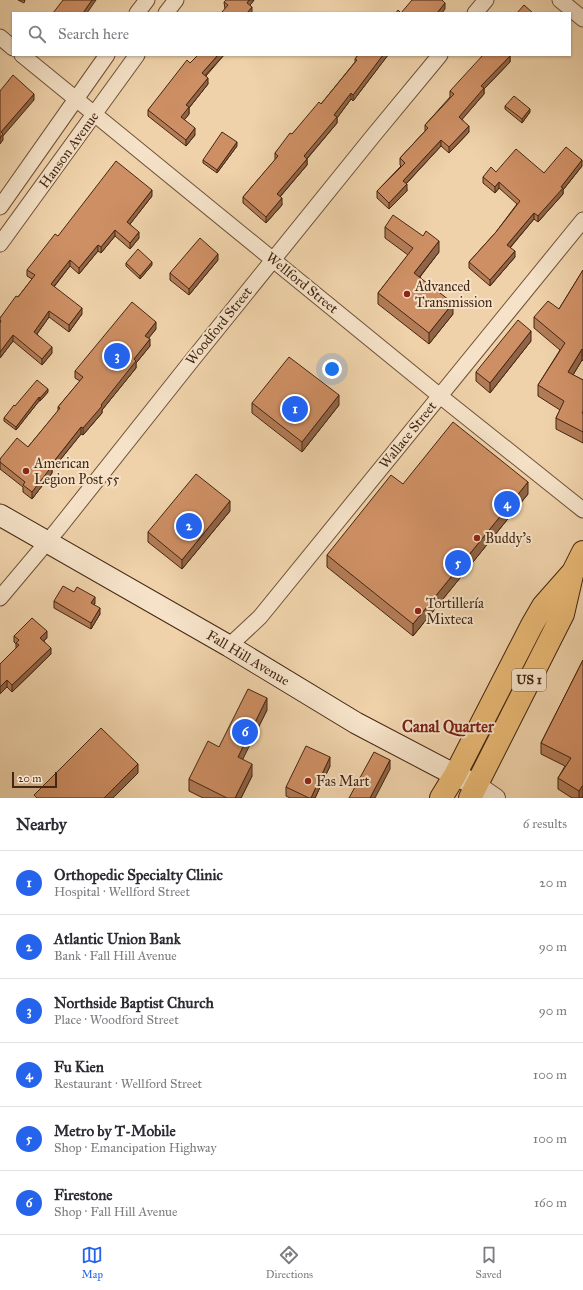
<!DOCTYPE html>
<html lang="en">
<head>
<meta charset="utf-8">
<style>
	:root { --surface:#fff; --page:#f7f7f7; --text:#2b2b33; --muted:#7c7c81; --line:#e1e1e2; --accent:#2563eb }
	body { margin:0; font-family:"IM FELL Great Primer",serif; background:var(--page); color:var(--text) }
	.scale { position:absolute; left:12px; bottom:10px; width:45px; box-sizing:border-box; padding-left:4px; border:2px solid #442612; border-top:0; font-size:11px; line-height:14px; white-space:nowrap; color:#442612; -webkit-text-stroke:3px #f5e2c8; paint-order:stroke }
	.you { position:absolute; left:332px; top:369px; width:14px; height:14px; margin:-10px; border:3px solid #fff; border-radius:50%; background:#1a73e8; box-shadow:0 0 0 6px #1a73e833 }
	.badge { display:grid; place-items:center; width:26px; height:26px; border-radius:50%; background:var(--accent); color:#fff; font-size:13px; font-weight:700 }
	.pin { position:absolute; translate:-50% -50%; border:2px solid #fff; box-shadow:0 1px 4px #0006 }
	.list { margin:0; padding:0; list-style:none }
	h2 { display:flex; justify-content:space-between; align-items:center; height:52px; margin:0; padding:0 16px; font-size:17px }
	h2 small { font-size:13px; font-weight:400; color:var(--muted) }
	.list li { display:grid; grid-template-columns:26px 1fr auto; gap:12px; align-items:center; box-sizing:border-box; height:64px; padding:0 16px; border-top:1px solid var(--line) }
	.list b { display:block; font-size:15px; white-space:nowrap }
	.list p { margin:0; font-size:13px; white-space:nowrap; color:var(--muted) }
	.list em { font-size:13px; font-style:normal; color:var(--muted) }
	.icon { flex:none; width:22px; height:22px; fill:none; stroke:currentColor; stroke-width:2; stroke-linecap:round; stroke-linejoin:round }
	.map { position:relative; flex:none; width:583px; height:798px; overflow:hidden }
	.search { position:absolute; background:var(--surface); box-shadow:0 1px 3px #0004; left:12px; right:12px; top:12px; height:44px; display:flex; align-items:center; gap:10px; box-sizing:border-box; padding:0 14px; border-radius:0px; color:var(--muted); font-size:15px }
	.sheet { height:436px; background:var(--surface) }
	nav { display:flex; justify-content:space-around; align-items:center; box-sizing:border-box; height:56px; border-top:1px solid var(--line); background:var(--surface); font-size:11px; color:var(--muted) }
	nav a { display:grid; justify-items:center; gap:2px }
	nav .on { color:var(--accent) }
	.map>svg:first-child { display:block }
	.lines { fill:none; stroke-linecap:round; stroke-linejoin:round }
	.minor-casing { stroke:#6f5138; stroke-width:17 }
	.tertiary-casing { stroke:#6f5138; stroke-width:20 }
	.secondary-casing { stroke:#442612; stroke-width:23 }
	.primary-casing { stroke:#442612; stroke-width:24 }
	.minor { stroke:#f5e2c8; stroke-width:15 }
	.tertiary { stroke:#f5e2c8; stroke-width:18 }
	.secondary { stroke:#f5e2c8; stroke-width:21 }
	.primary { stroke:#e8b975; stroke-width:22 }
	.wall { fill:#b17b56; stroke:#442612 }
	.shaded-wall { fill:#906446; stroke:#442612 }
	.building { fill:#ce8f64; stroke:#442612 }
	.poi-dot { fill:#8f2418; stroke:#f5e2c8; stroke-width:1.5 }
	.labels { text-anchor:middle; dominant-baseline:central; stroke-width:4; stroke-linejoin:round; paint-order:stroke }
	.shield { fill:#f5e2c8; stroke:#795e49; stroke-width:1 }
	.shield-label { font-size:13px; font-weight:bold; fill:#442612 }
	.street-label { font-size:14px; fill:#442612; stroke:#f5e2c8 }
	.poi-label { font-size:14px; fill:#442612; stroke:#f5e2c8; text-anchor:start }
	.quarter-label { font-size:16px; font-weight:bold; fill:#7a1f14; stroke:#f5e2c8 }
</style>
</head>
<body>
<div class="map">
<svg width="583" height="798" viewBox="0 0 583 798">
	<rect width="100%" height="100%" fill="#efd2aa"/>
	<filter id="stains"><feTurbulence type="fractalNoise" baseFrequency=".005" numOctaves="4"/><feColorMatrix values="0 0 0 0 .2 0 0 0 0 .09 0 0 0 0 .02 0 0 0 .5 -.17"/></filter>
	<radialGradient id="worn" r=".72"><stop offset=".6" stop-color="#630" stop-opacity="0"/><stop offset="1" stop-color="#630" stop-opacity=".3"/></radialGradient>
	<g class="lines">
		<defs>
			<path id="minor" d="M560 0 583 19
				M137 13 147 0
				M166 13 176 0
				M475 13 486 0
				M0 37 13 48
				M22 55 440 396 583 510
				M0 207 107 55
				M0 244 137 55
				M0 598 58 529 193 359 373 136 440 55
				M229 646 260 617 583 220"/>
			<path id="tertiary" d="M477 785 496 798"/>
			<path id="secondary" d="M0 515 229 646 356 723 455 775 477 785"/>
			<path id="primary" d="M441 798 455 775 532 625 543 606 573 572 583 552
				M470 798 563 614 572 575"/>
		</defs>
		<!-- minor casing -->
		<use href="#minor" class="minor-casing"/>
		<!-- tertiary casing -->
		<use href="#tertiary" class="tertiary-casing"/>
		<!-- secondary casing -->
		<use href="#secondary" class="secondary-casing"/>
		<!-- primary casing -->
		<use href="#primary" class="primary-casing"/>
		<!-- minor -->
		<use href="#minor" class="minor"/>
		<!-- tertiary -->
		<use href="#tertiary" class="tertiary"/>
		<!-- secondary -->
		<use href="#secondary" class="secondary"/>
		<!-- primary -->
		<use href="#primary" class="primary"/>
	</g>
	<!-- wall -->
	<path class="wall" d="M18 0H25L24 3Z
		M226 0H254L250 5 252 13H222L225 9 224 2Z
		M198 55H224L206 76 208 84 189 108V114L184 120 195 135 186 146 148 116V110Z
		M358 55H388L353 101 351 99 337 118V123L307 159V165L280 197 282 205 266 223 243 203V197L275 160V153L292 134 321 104 355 62V59Z
		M510 55V62L484 89V94L462 119 469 132 449 153 441 146 406 184 407 191 389 209 377 198V191L401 166 400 165V158L425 131V125L450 97V91Z
		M505 106 530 112 522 123 505 109Z
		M237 146 217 173 203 163V160Z
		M582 166 563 190V194L538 222 534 219 510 248 515 257 490 286 469 268V262L496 232 517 204 499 188 495 193 483 183V177L496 172 544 173Z
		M152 196 130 224 139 238 130 249 115 236 101 253 98 251 79 274 70 266 54 287 82 314 69 332 49 317 37 334 52 353 42 365 13 341 0 358V318L18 297 32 279 27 276V270L58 236Z
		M385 227 439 252 420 277 453 314 429 344 378 304V293L408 255 385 238Z
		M218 260 189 295 170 280V273Z
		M126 263 152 265 140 279 126 266Z
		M583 270V361L582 360 573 375 583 380V443L556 429V418L560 410 538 396V385L560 350 534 328V317L559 309Z
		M156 329 148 338 150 346 136 363V368L102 410V413L83 435 81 434 52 470V473L32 499 23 492V487L0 469V459L28 447 58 411V407L80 381 75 378V371Z
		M531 341 490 393 476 381V372Z
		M48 392 40 401H39L16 430 4 421V418L15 406Z
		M252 403 339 405 302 452 252 413Z
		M403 484 528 494 413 636 327 567V555Z
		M230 511 182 569 148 542V532Z
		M54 601 95 603 94 605 100 614 91 629 54 608Z
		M14 636 47 638 44 641 51 654 12 692 7 687 0 694 16 648V644L14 642Z
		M583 660 582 798H572L558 789V778L565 766 541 754V743Z
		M267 710 242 759 252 776 241 798H203L189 791V779L219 747Z
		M330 766 315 798H290L286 796V787Z"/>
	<!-- shaded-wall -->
	<path class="shaded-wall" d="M92 0H96L87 13H83Z
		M249 0H254L247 9V3Z
		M445 3V9L442 13H437Z
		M252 7V13H247Z
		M218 55H224L202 79V73Z
		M383 55H388L353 101V95Z
		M510 56V62L484 89V94L459 123V117L481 86Z
		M208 78V84L189 108V114L181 124V117L186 105Z
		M351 93V99L337 118V123L304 162V156L334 115Z
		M34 94V100L3 136V140L0 144V138L1 132Z
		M530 109V112L522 123V119Z
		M469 126V132L449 153V147Z
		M195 128V135L186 146V140Z
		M441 140V146L403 187V181Z
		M237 142V146L217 173V170Z
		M307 159V165L277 200V194Z
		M582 160V166L563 190V194L538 222V216Z
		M499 182V188L495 193V187Z
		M407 184V191L389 209V203Z
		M152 190V196L127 228V222Z
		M282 198V205L266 223V217Z
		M534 213V219L507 251V245Z
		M115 230V236L101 253V247Z
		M139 232V238L130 249V243Z
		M439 241V252L414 284V273Z
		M98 245V251L79 274V268Z
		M515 251V257L490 286V280Z
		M218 254V260L189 295V289Z
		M70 260V266L51 290V284Z
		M152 262V265L140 279V276Z
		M453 303V314L429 344V333Z
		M82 308V314L69 332V325Z
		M49 311V317L34 338V332Z
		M156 322V329L145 343V336Z
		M531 331V341L490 393V383Z
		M13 335V341L0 358V352Z
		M150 339V346L136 363V368L102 410V413L83 435V428L134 359Z
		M52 347V353L42 365V359Z
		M582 349V360L568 383V372Z
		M48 389V392L40 401V398Z
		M339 395V405L302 452V442Z
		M39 397V401L16 430V427Z
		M81 427V434L52 470V473L32 499V492L51 465Z
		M528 482V494L413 636V624Z
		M230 501V511L182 569V560Z
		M95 597V603L91 610V603Z
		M100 608V614L91 629V623Z
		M47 631V638L40 644V638Z
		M51 648V654L12 692V685Z
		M7 680V687L0 694V687Z
		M267 698V710L238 769V757Z
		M330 757V766L315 798H311Z
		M390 760V769L375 798H370Z
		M138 764V773L113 798H104Z
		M252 764V776L241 798H235Z
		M583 785V796L582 798H579V791Z"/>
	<!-- building -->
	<path class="building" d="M63 0H92L83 13H53Z
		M226 0H249L247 3 252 7 247 13H223L222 12 228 5 224 2Z
		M412 0H442L445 3 437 13H396L398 10 401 13Z
		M524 5 533 13H517Z
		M198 55H218L202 73 208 78 186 105 189 107 181 117 195 128 186 140 148 110 187 60 190 63Z
		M358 55H383L353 95 351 93 334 115 337 117 304 156 307 159 277 194 282 198 266 217 243 197 278 156 275 153 290 133 292 134 319 102 321 104 357 60 355 59Z
		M483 55H509L510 56 481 86 484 88 459 117 469 126 449 147 441 140 403 181 407 184 389 203 377 191 405 163 400 158 428 128 425 125 454 94 450 91Z
		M13 75 34 94 1 132 3 134 0 138V91Z
		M514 96 530 109 522 119 505 106Z
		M222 132 237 142 217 170 203 160Z
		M566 147 582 160 561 187 563 188 538 216 534 213 507 245 515 251 490 280 469 262 496 232 520 201 499 182 495 187 483 177 491 167 496 172 516 149 544 173Z
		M116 161 152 190 127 222 139 232 130 243 115 230 101 247 98 245 79 268 70 260 51 284 82 308 69 325 49 311 34 332 52 347 42 359 13 335 0 352V323L1 321 0 320V318L16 296 18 297 35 275 27 270 55 234 58 236Z
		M393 215 423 236 426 231 439 241 414 273 453 303 429 333 378 293 413 248 385 227Z
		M200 238 218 254 189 289 170 273Z
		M138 249 152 262 140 276 126 263Z
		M583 270V350L582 349 568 372 583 380V411L582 413 583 414V432L556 418 564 401 538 385 565 343 534 317 548 301 559 309Z
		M132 302 156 322 145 336 150 339 134 359 136 361 101 405 102 406 83 428 81 427 51 465 52 466 32 492 23 485 25 482 0 462V459L17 438 28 447 60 408 58 407 83 377 75 371Z
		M518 320 531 331 490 383 476 372Z
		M289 357 339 395 302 442 252 403Z
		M37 380 48 389 40 398 39 397 16 427 4 418 14 405 15 406Z
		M453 422 528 482 413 624 327 555 391 475 403 484Z
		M196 474 230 501 182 560 148 532Z
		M63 586 74 592 77 587 95 597 91 603 100 608 91 623 54 601Z
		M32 618 47 631 40 638 51 648 12 685 7 680 0 687V664L19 645 16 643 19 640 14 636Z
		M583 660V785L579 791 558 778 571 758 541 743Z
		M248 689 267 698 238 757 252 764 235 798H227L189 779 208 741 219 747Z
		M101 728 138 764 104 798H37L34 795Z
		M306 746 330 757 311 798H309L286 787Z
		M374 752 390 760 370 798H349Z"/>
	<!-- markers -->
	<g class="poi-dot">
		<circle cx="407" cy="294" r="4"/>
		<circle cx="26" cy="471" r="4"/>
		<circle cx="477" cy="538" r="4"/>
		<circle cx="418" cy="611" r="4"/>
		<circle cx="308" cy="781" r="4"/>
	</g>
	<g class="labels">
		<!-- shield labels -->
		<rect class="shield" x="512" y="669" width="34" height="22" rx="3"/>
		<g class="shield-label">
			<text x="529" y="680">US 1</text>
		</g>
		<!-- street labels -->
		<g class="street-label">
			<text transform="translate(69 150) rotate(-54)">Hanson Avenue</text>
			<text transform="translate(302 283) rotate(39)">Wellford Street</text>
			<text transform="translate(219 326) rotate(-51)">Woodford Street</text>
			<text transform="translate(408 435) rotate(-51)">Wallace Street</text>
			<text transform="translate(248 658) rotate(31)">Fall Hill Avenue</text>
		</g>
		<!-- poi labels -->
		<g class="poi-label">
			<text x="415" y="286">Advanced<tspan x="415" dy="16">Transmission</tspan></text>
			<text x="34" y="463">American<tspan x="34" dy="16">Legion Post 55</tspan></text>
			<text x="485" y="538">Buddy's</text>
			<text x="426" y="603">Tortillería<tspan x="426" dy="16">Mixteca</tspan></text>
			<text x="316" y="781">Fas Mart</text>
		</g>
		<!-- quarter labels -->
		<g class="quarter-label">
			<text x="448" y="726">Canal Quarter</text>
		</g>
	</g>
	<rect width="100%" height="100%" filter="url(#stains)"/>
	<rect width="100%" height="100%" fill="url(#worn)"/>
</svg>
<div class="scale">20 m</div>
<div class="you"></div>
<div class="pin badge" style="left:295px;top:409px">1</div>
<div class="pin badge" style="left:189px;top:526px">2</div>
<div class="pin badge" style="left:117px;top:356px">3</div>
<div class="pin badge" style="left:507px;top:504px">4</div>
<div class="pin badge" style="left:458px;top:563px">5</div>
<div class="pin badge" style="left:245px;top:732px">6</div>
<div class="search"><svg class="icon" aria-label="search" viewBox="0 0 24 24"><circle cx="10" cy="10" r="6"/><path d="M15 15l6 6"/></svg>Search here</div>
</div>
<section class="sheet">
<h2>Nearby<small>6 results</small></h2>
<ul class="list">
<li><span class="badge">1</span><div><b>Orthopedic Specialty Clinic</b><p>Hospital · Wellford Street</p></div><em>20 m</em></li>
<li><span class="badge">2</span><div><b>Atlantic Union Bank</b><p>Bank · Fall Hill Avenue</p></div><em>90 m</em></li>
<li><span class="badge">3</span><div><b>Northside Baptist Church</b><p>Place · Woodford Street</p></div><em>90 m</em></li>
<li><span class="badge">4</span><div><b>Fu Kien</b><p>Restaurant · Wellford Street</p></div><em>100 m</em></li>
<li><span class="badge">5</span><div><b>Metro by T-Mobile</b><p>Shop · Emancipation Highway</p></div><em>100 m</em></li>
<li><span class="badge">6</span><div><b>Firestone</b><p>Shop · Fall Hill Avenue</p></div><em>160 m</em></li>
</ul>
</section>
<nav>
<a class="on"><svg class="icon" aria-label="map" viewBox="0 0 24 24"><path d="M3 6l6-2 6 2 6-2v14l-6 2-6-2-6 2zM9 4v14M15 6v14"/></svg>Map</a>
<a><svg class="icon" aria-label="directions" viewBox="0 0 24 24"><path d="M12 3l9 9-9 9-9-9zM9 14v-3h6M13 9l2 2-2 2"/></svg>Directions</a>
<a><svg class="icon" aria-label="saved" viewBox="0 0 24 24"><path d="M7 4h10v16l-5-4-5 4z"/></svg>Saved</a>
</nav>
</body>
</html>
